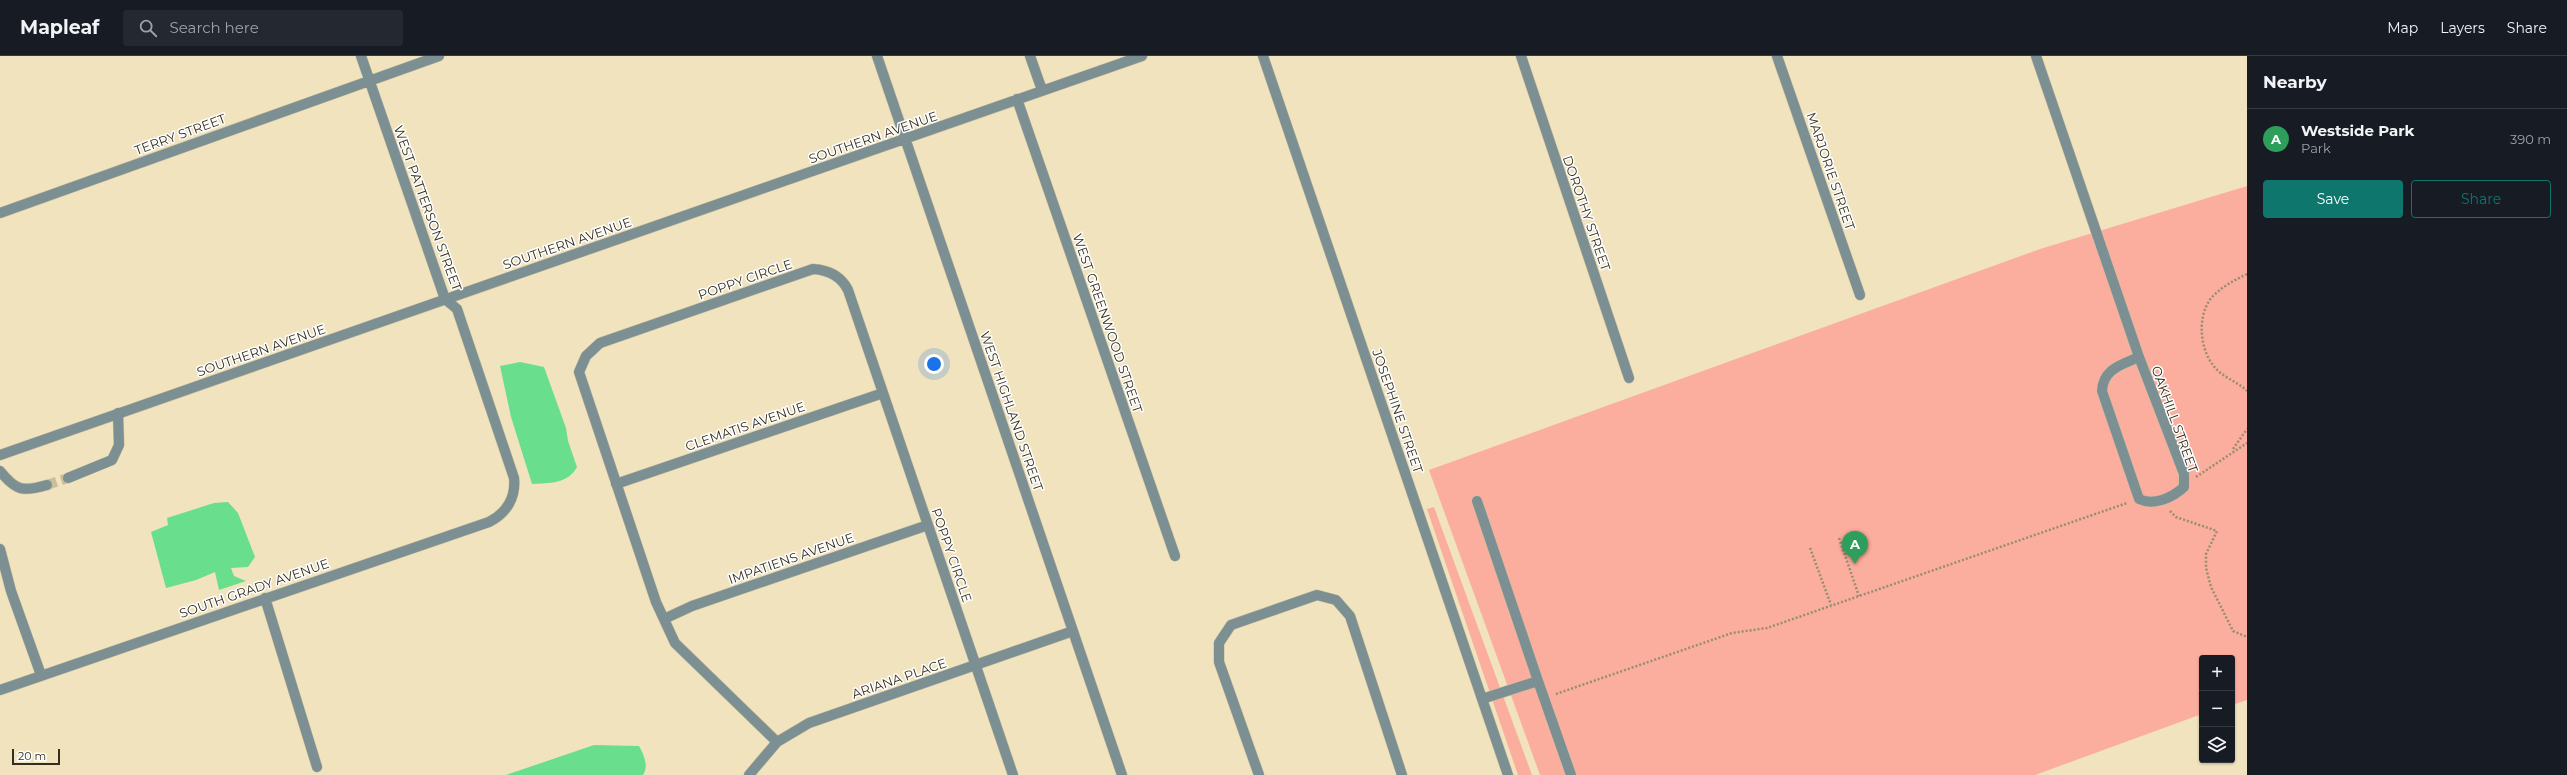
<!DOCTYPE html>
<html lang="en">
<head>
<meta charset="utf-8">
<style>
	:root { --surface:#171b24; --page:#242831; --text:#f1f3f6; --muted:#9ea1a6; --line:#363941; --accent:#0f766e }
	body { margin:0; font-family:Montserrat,sans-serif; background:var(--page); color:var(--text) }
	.controls { position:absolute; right:12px; bottom:12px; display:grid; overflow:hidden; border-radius:4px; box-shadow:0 1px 3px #0004 }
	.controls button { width:36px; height:36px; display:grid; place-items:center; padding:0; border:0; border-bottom:1px solid var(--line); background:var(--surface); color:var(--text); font:20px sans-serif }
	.scale { position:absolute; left:12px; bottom:10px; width:48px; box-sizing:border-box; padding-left:4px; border:2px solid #332e1f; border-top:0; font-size:11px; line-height:14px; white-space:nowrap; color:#332e1f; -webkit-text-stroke:3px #fff; paint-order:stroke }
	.you { position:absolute; left:934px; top:308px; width:14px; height:14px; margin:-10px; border:3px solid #fff; border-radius:50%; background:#1a73e8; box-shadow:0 0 0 6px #1a73e833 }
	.badge { display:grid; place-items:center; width:26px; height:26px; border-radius:50%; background:var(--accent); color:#fff; font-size:13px; font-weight:700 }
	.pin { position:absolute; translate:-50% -33px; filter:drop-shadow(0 1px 2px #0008) }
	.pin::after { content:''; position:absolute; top:21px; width:14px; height:12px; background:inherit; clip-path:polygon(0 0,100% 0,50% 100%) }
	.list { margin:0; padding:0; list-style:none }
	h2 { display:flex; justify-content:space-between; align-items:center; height:52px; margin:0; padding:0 16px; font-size:17px }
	h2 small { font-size:13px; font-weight:400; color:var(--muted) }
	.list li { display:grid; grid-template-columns:26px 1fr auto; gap:12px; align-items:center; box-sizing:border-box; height:60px; padding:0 16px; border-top:1px solid var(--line) }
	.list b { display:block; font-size:15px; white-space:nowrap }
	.list p { margin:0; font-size:13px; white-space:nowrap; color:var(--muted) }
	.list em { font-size:13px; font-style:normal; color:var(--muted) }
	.actions { display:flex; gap:8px; padding:12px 16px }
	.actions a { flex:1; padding:9px 0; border:1px solid var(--accent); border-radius:4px; text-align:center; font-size:14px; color:var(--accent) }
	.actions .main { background:var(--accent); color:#fff }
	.icon { flex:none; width:22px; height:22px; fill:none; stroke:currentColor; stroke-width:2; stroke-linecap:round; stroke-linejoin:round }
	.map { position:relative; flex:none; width:2247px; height:719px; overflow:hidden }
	header { display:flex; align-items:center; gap:24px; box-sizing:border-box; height:56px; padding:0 20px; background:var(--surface); border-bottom:1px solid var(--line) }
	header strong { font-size:19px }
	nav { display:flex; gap:22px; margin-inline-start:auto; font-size:14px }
	.search { width:280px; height:36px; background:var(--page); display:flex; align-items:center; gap:10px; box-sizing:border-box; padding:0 14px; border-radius:4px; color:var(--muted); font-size:15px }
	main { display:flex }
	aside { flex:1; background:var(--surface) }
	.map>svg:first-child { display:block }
	.green { fill:#fcae9e }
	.water { fill:#69de8d }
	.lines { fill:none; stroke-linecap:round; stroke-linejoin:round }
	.minor-tunnel { stroke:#cabf9d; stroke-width:10; stroke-dasharray:10 5; stroke-linecap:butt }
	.minor-casing { stroke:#cabf9d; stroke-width:11 }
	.path { stroke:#968d72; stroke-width:2.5; stroke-dasharray:2 2; stroke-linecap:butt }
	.minor { stroke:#7c9094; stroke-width:10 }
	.labels { text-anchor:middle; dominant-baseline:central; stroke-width:3; stroke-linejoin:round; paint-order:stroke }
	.street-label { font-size:13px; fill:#332e1f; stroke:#fff }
</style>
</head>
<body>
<header>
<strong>Mapleaf</strong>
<div class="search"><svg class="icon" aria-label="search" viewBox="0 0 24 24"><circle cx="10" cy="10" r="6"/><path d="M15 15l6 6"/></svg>Search here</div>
<nav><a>Map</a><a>Layers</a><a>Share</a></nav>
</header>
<main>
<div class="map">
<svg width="2247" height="719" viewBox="0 0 2247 719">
	<rect width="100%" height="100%" fill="#f0e3bd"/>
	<!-- green -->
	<path class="green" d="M2247 130V644L2232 649V602H2202V658L2035 719H1540L1429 414 2040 193Z
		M1434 451 1532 719H1518L1427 453Z"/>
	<!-- water -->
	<path class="water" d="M520 306 544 311 566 372 568 385 577 411C568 428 549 427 532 428L511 361 500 310Z
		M228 446 238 457 255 501 248 511 231 512 234 520 246 525 219 534 215 516 196 524 166 532 151 476 168 469 167 462 214 447Z
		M594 689 639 690C644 699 649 710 643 719H506Z"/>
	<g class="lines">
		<!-- minor-tunnel -->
		<path class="minor-tunnel" d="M47 429 68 422"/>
		<defs>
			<path id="minor" d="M877 0 1122 719
				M1030 0 1042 34
				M1263 0 1508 719
				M1521 0 1629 322
				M1777 0 1860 239
				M2036 0 2139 301 2184 418V431C2172 442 2154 450 2139 443L2102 335C2103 313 2121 309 2139 301
				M1017 43 1175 500
				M0 157 439 0
				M0 399 1142 0
				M0 415C16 435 23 436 47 429
				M68 422 112 404 119 389 118 357
				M616 428 883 337
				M1477 445 1538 625 1482 643
				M0 493 11 535 41 619
				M265 542 317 711
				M664 563 692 550 928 469
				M1538 625 1571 719
				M0 634 489 466C507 457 516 441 514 422L457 253 445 243 361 0
				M777 686 675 587 656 546 579 316 586 300 600 287 813 213C829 214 841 220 848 234L1013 719
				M749 719 777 686 809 667 1073 575
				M1259 719 1219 606V587L1231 569 1317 539 1336 544 1350 560 1402 719"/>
		</defs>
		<!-- minor casing -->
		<use href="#minor" class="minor-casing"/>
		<!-- path -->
		<path class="path" d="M2247 218C2235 224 2223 230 2213 240 2197 257 2199 291 2213 309 2221 321 2237 325 2247 335
			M2233 393 2247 373
			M2196 421 2247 387
			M2170 455 2176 461 2217 475 2206 498V512L2211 531 2233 575 2247 581
			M1839 482 1859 540
			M1810 492 1831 549
			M1556 638 1732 577 1767 572 2127 447"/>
		<!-- minor -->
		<use href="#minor" class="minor"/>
	</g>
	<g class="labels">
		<!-- street labels -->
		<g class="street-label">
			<text transform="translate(180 78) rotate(-20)">TERRY STREET</text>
			<text transform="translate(873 81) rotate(-19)">SOUTHERN AVENUE</text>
			<text transform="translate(1831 115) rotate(71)">MARJORIE STREET</text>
			<text transform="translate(428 152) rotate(70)">WEST PATTERSON STREET</text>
			<text transform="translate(1587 157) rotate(71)">DOROTHY STREET</text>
			<text transform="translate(567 187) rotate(-19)">SOUTHERN AVENUE</text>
			<text transform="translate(745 223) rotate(-19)">POPPY CIRCLE</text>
			<text transform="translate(1108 267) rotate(71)">WEST GREENWOOD STREET</text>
			<text transform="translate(261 294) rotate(-19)">SOUTHERN AVENUE</text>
			<text transform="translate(1012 355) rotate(71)">WEST HIGHLAND STREET</text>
			<text transform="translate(1398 355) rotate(71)">JOSEPHINE STREET</text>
			<text transform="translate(2175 363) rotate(70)">OAKHILL STREET</text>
			<text transform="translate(745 370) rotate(-19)">CLEMATIS AVENUE</text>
			<text transform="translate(952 499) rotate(71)">POPPY CIRCLE</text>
			<text transform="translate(791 502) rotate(-19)">IMPATIENS AVENUE</text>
			<text transform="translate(254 532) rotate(-19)">SOUTH GRADY AVENUE</text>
			<text transform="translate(899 622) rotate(-19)">ARIANA PLACE</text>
		</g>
	</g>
</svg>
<div class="controls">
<button>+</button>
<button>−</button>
<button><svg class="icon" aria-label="layers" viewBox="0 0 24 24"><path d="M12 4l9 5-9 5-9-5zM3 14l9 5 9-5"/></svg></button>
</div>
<div class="scale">20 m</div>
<div class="you"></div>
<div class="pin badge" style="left:1855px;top:508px;background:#2e9e5b">A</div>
</div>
<aside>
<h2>Nearby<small></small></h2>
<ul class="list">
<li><span class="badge" style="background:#2e9e5b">A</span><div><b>Westside Park</b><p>Park</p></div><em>390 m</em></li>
</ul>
<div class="actions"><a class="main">Save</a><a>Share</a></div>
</aside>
</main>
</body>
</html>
